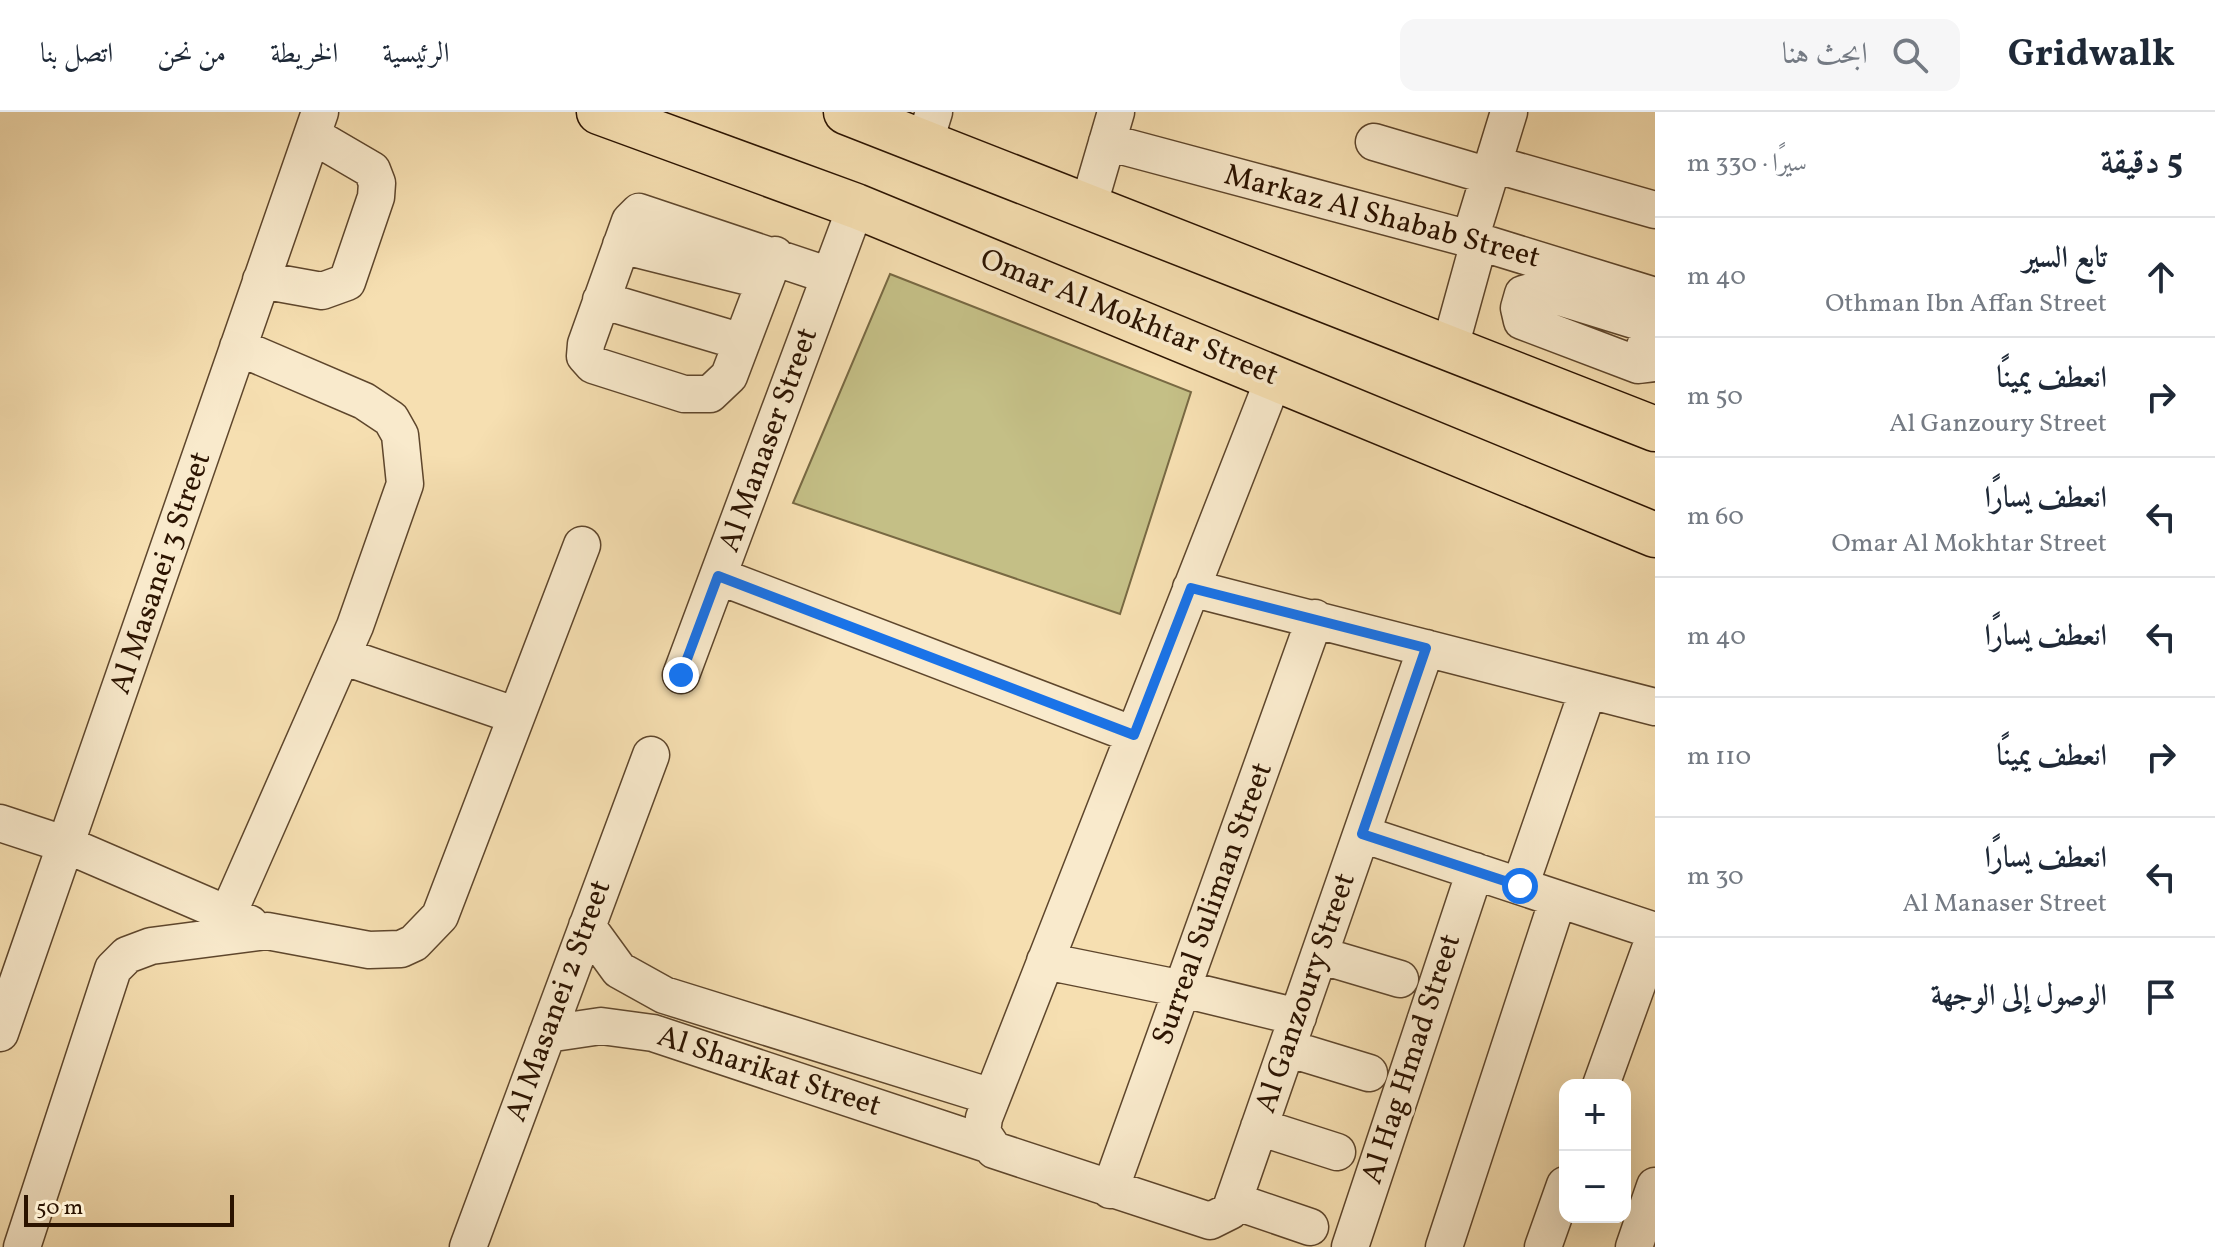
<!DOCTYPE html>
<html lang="ar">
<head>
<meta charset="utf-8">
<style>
	:root { --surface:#fff; --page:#f6f6f7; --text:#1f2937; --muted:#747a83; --line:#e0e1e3 }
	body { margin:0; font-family:Vollkorn,Amiri,serif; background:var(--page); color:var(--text); direction:rtl }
	.controls { position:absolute; right:24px; bottom:24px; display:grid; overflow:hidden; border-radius:16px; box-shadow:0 8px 32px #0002 }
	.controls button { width:72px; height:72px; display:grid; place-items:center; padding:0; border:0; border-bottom:2px solid var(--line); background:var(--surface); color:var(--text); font:40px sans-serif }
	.scale { position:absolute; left:24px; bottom:20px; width:210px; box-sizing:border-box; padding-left:8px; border:4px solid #2b1300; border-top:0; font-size:22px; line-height:28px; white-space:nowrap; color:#2b1300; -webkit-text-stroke:6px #f9eacc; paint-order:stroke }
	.stop { position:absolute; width:24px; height:24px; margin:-18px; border:6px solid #1a73e8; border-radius:50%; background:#fff }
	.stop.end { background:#1a73e8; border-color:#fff; box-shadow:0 2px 8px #0008 }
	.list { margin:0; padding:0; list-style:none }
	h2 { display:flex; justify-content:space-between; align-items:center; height:104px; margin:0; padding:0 32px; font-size:34px }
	h2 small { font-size:26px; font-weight:400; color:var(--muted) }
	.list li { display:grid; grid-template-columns:52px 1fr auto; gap:24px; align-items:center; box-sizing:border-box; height:120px; padding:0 32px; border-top:2px solid var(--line) }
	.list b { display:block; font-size:30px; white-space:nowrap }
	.list p { margin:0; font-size:26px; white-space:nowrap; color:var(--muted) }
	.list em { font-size:26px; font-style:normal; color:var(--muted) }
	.icon { flex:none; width:44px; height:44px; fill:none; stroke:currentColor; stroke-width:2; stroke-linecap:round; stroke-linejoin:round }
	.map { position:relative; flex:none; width:1655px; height:1135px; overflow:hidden; direction:ltr }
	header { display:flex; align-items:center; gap:48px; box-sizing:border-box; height:112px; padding:0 40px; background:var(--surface); border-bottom:2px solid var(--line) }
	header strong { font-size:38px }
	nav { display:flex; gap:44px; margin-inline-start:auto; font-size:28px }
	.search { width:560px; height:72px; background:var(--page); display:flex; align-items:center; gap:20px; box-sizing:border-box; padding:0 28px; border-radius:16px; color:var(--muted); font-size:30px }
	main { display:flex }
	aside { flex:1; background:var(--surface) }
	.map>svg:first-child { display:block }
	.green { fill:#c4bf86; stroke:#786943; stroke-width:2 }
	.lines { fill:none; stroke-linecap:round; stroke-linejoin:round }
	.minor-casing { stroke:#5e462c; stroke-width:39 }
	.major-casing { stroke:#2b1300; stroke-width:47 }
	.minor { stroke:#f9eacc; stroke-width:36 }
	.major { stroke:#f6dfb1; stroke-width:44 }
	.route { stroke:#1a73e8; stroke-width:10 }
	.labels { text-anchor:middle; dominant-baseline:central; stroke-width:7; stroke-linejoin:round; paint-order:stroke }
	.street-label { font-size:30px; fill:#2b1300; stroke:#f9eacc }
</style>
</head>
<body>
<header>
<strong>Gridwalk</strong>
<div class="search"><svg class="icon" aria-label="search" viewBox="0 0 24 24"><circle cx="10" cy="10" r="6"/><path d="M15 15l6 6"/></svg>ابحث هنا</div>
<nav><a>الرئيسية</a><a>الخريطة</a><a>من نحن</a><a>اتصل بنا</a></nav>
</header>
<main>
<aside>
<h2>5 دقيقة<small>سيرًا · 330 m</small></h2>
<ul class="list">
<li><svg class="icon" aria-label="ahead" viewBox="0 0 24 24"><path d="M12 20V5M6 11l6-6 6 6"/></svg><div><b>تابع السير</b><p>Othman Ibn Affan Street</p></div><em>40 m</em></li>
<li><svg class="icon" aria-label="right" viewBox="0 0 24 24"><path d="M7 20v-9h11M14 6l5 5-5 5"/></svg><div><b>انعطف يمينًا</b><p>Al Ganzoury Street</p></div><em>50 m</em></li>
<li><svg class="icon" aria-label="left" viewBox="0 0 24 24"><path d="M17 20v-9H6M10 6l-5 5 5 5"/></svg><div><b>انعطف يسارًا</b><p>Omar Al Mokhtar Street</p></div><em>60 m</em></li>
<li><svg class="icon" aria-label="left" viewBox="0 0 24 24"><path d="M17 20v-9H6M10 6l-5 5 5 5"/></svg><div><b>انعطف يسارًا</b></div><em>40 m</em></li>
<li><svg class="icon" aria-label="right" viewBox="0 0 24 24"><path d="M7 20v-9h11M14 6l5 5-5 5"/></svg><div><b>انعطف يمينًا</b></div><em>110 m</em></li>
<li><svg class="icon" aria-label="left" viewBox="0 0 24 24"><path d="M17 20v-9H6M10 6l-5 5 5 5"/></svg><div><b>انعطف يسارًا</b><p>Al Manaser Street</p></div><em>30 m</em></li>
<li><svg class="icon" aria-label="arrive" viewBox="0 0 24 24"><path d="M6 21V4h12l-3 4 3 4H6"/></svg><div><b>الوصول إلى الوجهة</b></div></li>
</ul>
</aside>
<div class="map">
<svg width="1655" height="1135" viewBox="0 0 1655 1135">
	<rect width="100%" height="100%" fill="#f6dfb1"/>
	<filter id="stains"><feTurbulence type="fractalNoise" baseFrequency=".0025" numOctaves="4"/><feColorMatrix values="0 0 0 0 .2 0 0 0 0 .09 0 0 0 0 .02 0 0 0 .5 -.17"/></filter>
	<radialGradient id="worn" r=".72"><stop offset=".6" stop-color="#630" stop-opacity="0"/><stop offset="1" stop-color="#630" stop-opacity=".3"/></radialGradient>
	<!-- green -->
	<path class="green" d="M890 162 1191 280 1120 502 793 391Z"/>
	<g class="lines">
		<defs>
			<path id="minor" d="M925 29 934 0
				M1107 30 1470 127 1655 184
				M1374 30 1489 64
				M1493 52 1655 98
				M1089 92 1116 0
				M1470 127 1509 0
				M621 133 765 169
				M775 143 729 264 710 282H684L593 253 585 244 586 232 630 109 639 100 830 164
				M261 168 322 179 347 170 376 85 377 71 372 58 312 23
				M601 188 742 230
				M1450 235 1479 130
				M1638 253 1649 224 1644 211 1537 178 1523 182 1519 196 1522 209 1638 253 1655 251
				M1274 266 984 1006 982 1020 994 1038 1210 1109 1230 1099 1426 536
				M718 464 1134 623
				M1191 476 1655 595
				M342 544 514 603
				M681 563 856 94
				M0 711 67 733 250 812
				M1362 722 1655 819
				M1520 774 1588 578
				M228 802 355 514 405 372 400 323 391 307 364 289 238 235
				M587 814 619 858 664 883 992 985
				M1319 843 1400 867
				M1045 849 1183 877 1298 905
				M0 921 320 0
				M547 922 601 914 653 921 987 1032
				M1287 936 1369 961
				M1601 973 1655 823
				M1259 1015 1337 1040
				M1110 1078 1315 506
				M1234 1089 1310 1115
				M22 1135 113 857 127 843 151 834 267 819 369 838 401 837 414 831 440 804 582 433
				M468 1135 651 643
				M1350 1135 1475 759
				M1444 1135 1558 787
				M1543 1135 1565 1073
				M1634 1135 1655 1074"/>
			<path id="major" d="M599 0 856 94 1655 423
				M846 0 1655 317"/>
		</defs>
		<!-- minor casing -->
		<use href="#minor" class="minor-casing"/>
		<!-- major casing -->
		<use href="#major" class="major-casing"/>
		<!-- minor -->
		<use href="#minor" class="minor"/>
		<!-- major -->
		<use href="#major" class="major"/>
	</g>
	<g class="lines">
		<!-- route -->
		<path class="route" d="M681 563 718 464 1134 623 1191 476 1426 536 1362 722 1520 774"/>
	</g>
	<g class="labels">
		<!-- street labels -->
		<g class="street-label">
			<text transform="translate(1382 105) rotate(15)">Markaz Al Shabab Street</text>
			<text transform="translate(1129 206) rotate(22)">Omar Al Mokhtar Street</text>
			<text transform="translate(769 328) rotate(-70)">Al Manaser Street</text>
			<text transform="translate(161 461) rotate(-71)">Al Masanei 3 Street</text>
			<text transform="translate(1213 792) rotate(-70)">Surreal Suliman Street</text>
			<text transform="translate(1306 881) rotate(-71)">Al Ganzoury Street</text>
			<text transform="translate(559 889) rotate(-70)">Al Masanei 2 Street</text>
			<text transform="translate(1412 947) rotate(-72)">Al Hag Hmad Street</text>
			<text transform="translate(769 960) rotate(18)">Al Sharikat Street</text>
		</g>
	</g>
	<rect width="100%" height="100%" filter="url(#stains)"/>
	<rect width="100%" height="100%" fill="url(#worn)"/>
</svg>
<div class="controls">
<button>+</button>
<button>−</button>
</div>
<div class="scale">50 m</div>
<div class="stop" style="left:1520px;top:774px"></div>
<div class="stop end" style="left:681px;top:563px"></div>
</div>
</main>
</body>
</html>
